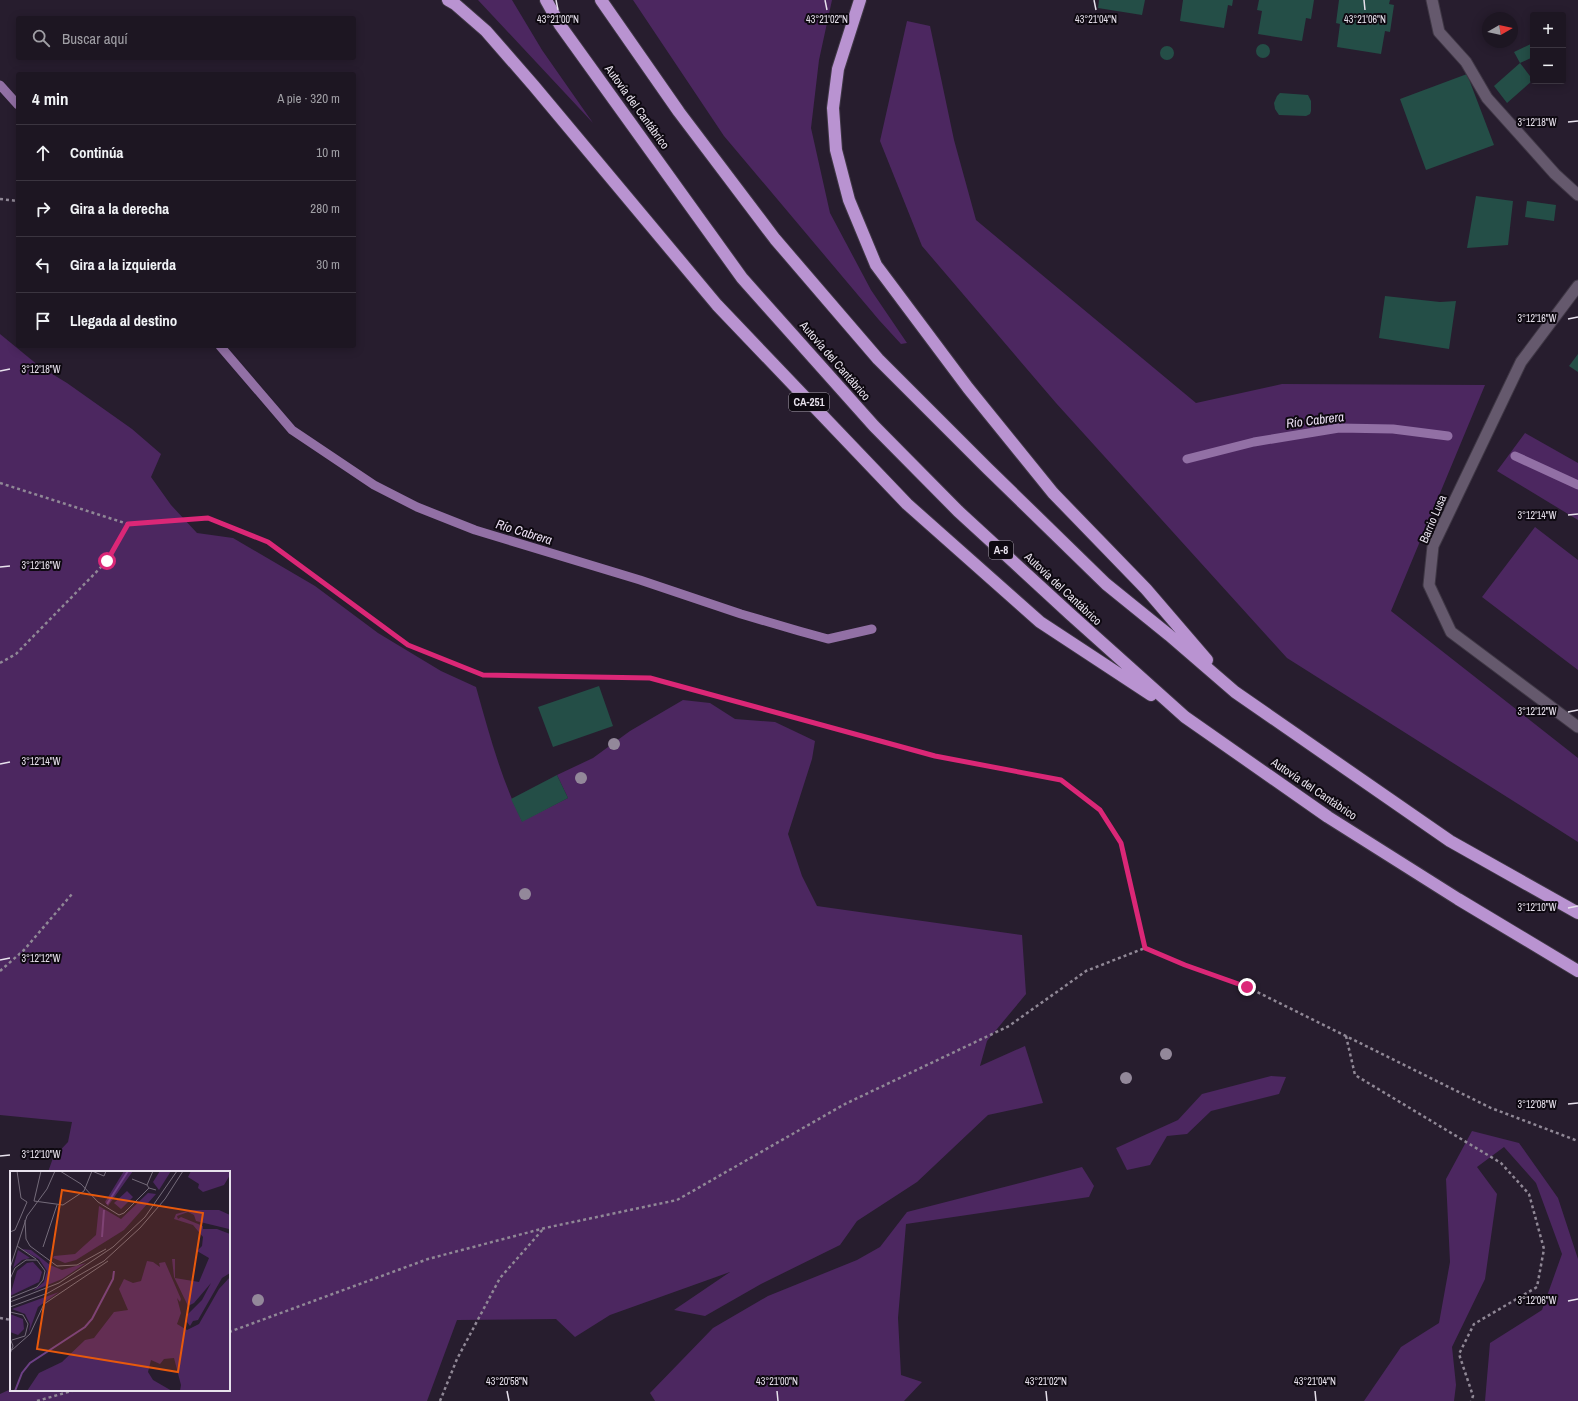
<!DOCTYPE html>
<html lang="es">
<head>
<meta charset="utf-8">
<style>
	:root { --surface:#1d1622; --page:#2a232f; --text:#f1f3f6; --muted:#a09fa5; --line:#3b3540 }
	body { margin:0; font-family:"Archivo Narrow",sans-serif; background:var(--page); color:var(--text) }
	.controls { position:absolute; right:12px; top:12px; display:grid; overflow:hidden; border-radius:4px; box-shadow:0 2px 10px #0003 }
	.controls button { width:36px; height:36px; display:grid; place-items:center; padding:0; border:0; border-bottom:1px solid var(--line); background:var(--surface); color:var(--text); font:20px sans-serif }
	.compass { position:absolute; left:1482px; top:12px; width:36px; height:36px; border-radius:50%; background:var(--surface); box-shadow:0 2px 10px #0003; rotate:81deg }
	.stop { position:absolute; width:12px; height:12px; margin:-9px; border:3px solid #db2777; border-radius:50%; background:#fff }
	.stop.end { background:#db2777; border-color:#fff; box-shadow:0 1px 4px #0008 }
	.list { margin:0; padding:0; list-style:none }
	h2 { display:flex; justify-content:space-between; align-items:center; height:52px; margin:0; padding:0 16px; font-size:17px }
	h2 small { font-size:13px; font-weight:400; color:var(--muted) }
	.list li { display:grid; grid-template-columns:26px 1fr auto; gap:12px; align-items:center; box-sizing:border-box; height:56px; padding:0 16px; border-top:1px solid var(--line) }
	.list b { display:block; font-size:15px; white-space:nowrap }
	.list em { font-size:13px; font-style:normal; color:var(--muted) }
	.icon { flex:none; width:22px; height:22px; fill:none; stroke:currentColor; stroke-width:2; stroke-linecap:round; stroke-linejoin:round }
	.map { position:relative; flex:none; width:1578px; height:1401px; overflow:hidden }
	.search { position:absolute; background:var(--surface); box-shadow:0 2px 10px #0003; left:16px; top:16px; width:340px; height:44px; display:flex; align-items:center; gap:10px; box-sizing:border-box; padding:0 14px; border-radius:4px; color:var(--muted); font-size:15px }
	.panel { position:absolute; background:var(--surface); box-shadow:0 2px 10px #0003; left:16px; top:72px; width:340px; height:276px; border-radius:4px }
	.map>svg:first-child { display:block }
	.green { fill:#4c2760 }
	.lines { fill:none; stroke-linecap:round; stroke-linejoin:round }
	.stream { stroke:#9270a5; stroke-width:9 }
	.building { fill:#244e47 }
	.minor-casing { stroke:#3f3745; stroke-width:13 }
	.motorway-casing { stroke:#3f3745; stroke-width:14 }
	.path { stroke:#908896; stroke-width:2.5; stroke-dasharray:3 3; stroke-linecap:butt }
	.minor { stroke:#65596d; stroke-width:11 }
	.motorway { stroke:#b993d1; stroke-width:12 }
	.tree { fill:#93889a }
	.route { stroke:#db2777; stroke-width:5 }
	.ticks { fill:none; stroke:#e7e1ec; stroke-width:1.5 }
	.labels { text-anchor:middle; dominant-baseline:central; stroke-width:4; stroke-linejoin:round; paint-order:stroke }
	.shield { fill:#0e0911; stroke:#a6a0aa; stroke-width:1 }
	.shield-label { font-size:11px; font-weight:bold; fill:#e7e1ec }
	.street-label { font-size:12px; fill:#e7e1ec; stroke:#0e0911 }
	.water-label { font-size:13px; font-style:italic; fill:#ebdff3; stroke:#0e0911 }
	.inset-river { fill:none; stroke:#6d4086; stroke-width:2 }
	.inset-road { fill:none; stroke:#746b7a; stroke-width:1 }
	.view { fill:#e8590c; fill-opacity:0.15; stroke:#e8590c; stroke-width:2 }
	.inset-edge { fill:none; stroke:#e7e1ec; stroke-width:2 }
	.ticks-label { font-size:10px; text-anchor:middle; fill:#e7e1ec; stroke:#0e0911; stroke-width:4; stroke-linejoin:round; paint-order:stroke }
</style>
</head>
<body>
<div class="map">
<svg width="1578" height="1401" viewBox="0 0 1578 1401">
	<rect width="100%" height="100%" fill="#271d2e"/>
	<!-- green -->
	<path class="green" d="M478 0H512L542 50 593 123Z
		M633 0H832L819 60 811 128 830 213 871 290 907 343 901 344 879 320 724 136Z
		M907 21 930 26 954 140 976 220 1196 403 1282 384 1485 385 1391 611 1578 758V842L1287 658 1056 403 922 246 880 141Z
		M0 334 39 366 67 383 132 429 161 454 151 477 171 505 197 533 233 538 315 586 378 633 441 671 476 687C489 733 501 779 522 821L568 798 557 775 593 758 630 731 683 700 710 703 735 719 775 722 815 741 812 759 788 834 802 876 817 906 1022 935 1026 994 987 1041 980 1066 1025 1046 1043 1103 988 1115 917 1182 857 1221 840 1245 761 1284 705 1316 674 1310 730 1272 610 1315 575 1337 556 1319 457 1320 427 1401H0V1394L11 1389V1390H229V1172H48L53 1158 68 1142 72 1122 0 1115Z
		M1525 433 1578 463V520L1497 471Z
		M1535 527 1578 560V670L1482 597Z
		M1271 1076 1286 1077 1279 1094 1211 1111 1187 1134 1167 1136 1150 1165 1127 1170 1116 1148 1178 1120 1202 1094Z
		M1472 1131 1519 1143 1558 1198 1578 1259V1401H1485L1490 1343 1542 1310 1562 1254 1536 1183 1504 1147 1477 1167 1497 1194 1485 1279 1452 1347 1456 1385 1454 1401H1364L1401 1347 1439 1323 1450 1262 1446 1179Z
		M1082 1167 1094 1186 1089 1197 906 1224 898 1318 901 1375 922 1382 904 1401H655L650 1393 713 1328 768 1296 857 1260 880 1247 907 1212Z"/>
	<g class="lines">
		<!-- stream -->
		<path class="stream" d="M0 85 18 105
			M220 346 292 430 374 485 417 507 475 530 640 580 741 614 799 631 828 639 872 629
			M1515 456 1578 485
			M1187 459 1254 442 1339 428 1393 429 1448 436"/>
	</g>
	<!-- building -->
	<path class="building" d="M1099 0H1145L1142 15 1098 8Z
		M1183 0H1233L1232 6 1228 5 1224 28 1180 21Z
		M1259 0H1314L1311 19 1306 18 1302 41 1258 34 1262 11 1257 10Z
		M1339 0H1390L1389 4 1394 5 1390 32 1385 31 1381 54 1337 47 1340 24 1336 23Z
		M1533 43V57L1520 63 1533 80 1507 103 1494 86 1520 63 1514 52Z
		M1256 51a7 7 0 1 1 14 0a7 7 0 1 1-14 0Z
		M1160 53a7 7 0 1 1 14 0a7 7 0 1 1-14 0Z
		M1467 74 1494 145 1426 170 1400 99Z
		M1280 93 1308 95 1311 101V111L1310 114 1306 116 1279 115 1275 109 1274 103 1277 96Z
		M1476 196 1513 201 1508 245 1467 248Z
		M1527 201 1556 205 1554 221 1525 217Z
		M1385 296 1440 302 1456 301 1449 349 1379 338Z
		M1578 354V372L1569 366Z
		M599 686 613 726 553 747 538 707Z
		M557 775 568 798 522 822 511 799Z"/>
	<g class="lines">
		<defs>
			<path id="minor" d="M1432 0 1439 32 1466 62 1487 98 1555 174 1578 195
				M1578 286 1521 362 1433 546 1429 585 1451 632 1578 727"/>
			<path id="motorway" d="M448 0 455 4 486 31 534 86 717 305 907 504 1040 622 1151 695
				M546 0 560 25 742 278 874 426 958 511 1070 614 1185 717 1328 817 1458 899 1578 971
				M601 0 679 112 775 239 878 359 987 468 1106 584 1169 635 1235 692 1450 841 1578 913
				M860 0 838 69 833 108 836 150 849 200 876 265 968 388 1053 493 1146 589 1207 660"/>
		</defs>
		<!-- minor casing -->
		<use href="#minor" class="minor-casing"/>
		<!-- motorway casing -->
		<use href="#motorway" class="motorway-casing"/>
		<!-- path -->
		<path class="path" d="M0 199 18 201
			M0 483 128 524 208 518 268 542 408 645 483 675 649 678 935 756 1061 780 1100 810 1121 843 1145 948
			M0 663 16 654 107 561 128 524
			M0 971 24 950 72 894
			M1346 1036 1355 1075 1501 1163 1529 1194 1544 1249 1537 1287 1474 1324 1459 1354 1473 1396 1471 1401
			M0 1318 11 1320
			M229 1332 428 1259 545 1228 677 1200 845 1104 1009 1026 1086 971 1145 948 1185 965 1247 987 1491 1108 1578 1141
			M37 1401 75 1390
			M440 1401 457 1359 500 1278 544 1228"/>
		<!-- minor -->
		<use href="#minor" class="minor"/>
		<!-- motorway -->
		<use href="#motorway" class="motorway"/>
	</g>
	<!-- trees -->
	<g class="tree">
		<circle cx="614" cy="744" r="6"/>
		<circle cx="581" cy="778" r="6"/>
		<circle cx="525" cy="894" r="6"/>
		<circle cx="1166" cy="1054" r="6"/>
		<circle cx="1126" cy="1078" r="6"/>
		<circle cx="258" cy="1300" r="6"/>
	</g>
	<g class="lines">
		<!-- route -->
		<path class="route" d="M107 561 128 524 208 518 268 542 408 645 483 675 650 678 935 756 1061 780 1100 810 1121 843 1145 948 1185 965 1247 987"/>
	</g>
	<!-- ticks -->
	<path class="ticks" d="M556 0 558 10M825 0 827 10M1094 0 1096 10M1364 0 1365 10M1568 122 1578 121M1568 319 1578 317M0 371 10 369M1568 515 1578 514M0 567 10 566M1568 712 1578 710M0 764 10 762M1568 908 1578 906M0 960 10 958M1568 1104 1578 1103M0 1156 10 1155M1568 1301 1578 1299M507 1391 509 1401M777 1391 778 1401M1046 1391 1047 1401M1315 1391 1316 1401"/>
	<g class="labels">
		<!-- shield labels -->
		<g class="shield">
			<rect x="789" y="393" width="40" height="18" rx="3"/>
			<rect x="989" y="541" width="24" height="18" rx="3"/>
		</g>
		<g class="shield-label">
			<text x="809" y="402">CA-251</text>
			<text x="1001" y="550">A-8</text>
		</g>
		<!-- street labels -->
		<g class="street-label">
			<text transform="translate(637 107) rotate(54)">Autovía del Cantábrico</text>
			<text transform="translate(835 361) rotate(49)">Autovía del Cantábrico</text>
			<text transform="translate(1433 519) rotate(-67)">Barrio Lusa</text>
			<text transform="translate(1063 589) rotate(43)">Autovía del Cantábrico</text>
			<text transform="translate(1314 789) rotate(34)">Autovía del Cantábrico</text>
		</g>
		<!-- water labels -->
		<g class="water-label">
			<text transform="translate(1315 420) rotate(-7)">Río Cabrera</text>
			<text transform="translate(524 532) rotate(17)">Río Cabrera</text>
		</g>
	</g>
	<!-- overview -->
	<g transform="translate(10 1171)">
		<rect width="220" height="220" fill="#271d2e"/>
		<path d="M114 0H123L98 35 95 31ZM150 0H161L149 19 143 11ZM181 0H220V4L214 14 193 21 188 17 189 13 178 6ZM117 20 123 26 111 38 104 32ZM138 22 146 23 114 59 66 89 55 92 43 87 44 85 65 83 86 64 89 35 111 48ZM181 39H209L220 44 219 58 186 50 184 44 178 41 167 45 168 48 171 46 193 55V58H207L220 63V102L212 107 188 149 183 150 180 155 177 151 178 143 192 129 201 112 184 132 178 135 164 106 162 88H165V107L189 111 199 87 187 80 192 75 193 66 183 54 164 48 166 43ZM11 78 21 79 40 94 52 99 76 92 52 108 23 120 34 111 37 100 29 88ZM8 79 20 87 12 89 3 97ZM137 90 143 91 150 96 149 92 155 91 171 128 170 131 167 127 171 142 167 153 177 159 189 153 209 118 220 106V220H170L171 214 164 187 154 188 150 193 141 189 138 201 143 209 162 220H17L29 202 52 191 75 169 84 167 104 141 118 139 109 118 114 108 123 112 131 110ZM23 91 32 101 29 111 0 125 7 100 17 92ZM49 121 28 136 19 161 20 153 15 143 2 138ZM0 143 13 148 14 158 8 164 0 161Z" fill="#4c2760"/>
		<path class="inset-river" d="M97 33 118 0M92 66 94 39M5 220 12 202 20 192 75 156 82 148 103 108 104 100"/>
		<path class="inset-road" d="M7 0 11 27 17 31M50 0 71 13 88 31 109 44 114 42 139 17 146 19M82 0 94 5 96 0M122 8 137 14M139 17 137 14 143 0M24 30 53 34 74 20 82 0M24 30 31 0M15 49 16 68 20 75 47 95 67 94 96 78M0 61 5 59 17 31M7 75 26 88M33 76 47 34M0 97 17 45 37 18 45 0M0 108 5 97 16 89H27L35 100 33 109 27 116 0 127M0 131 49 112 103 76 135 46 167 0M0 136 38 122 94 90 130 57 155 28 173 0M0 141 13 144 18 153 15 165 2 169M0 167 3 175 0 183M2 179 20 163 34 133 98 90"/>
		<path class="view" d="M52 19 193 42 168 201 27 178Z"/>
		<rect width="220" height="220" class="inset-edge"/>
	</g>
	<g class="ticks-label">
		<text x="558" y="23">43°21'00"N</text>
		<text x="827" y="23">43°21'02"N</text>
		<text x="1096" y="23">43°21'04"N</text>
		<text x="1365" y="23">43°21'06"N</text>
		<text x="1537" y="126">3°12'18"W</text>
		<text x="1537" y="322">3°12'16"W</text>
		<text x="41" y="373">3°12'18"W</text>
		<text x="1537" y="519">3°12'14"W</text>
		<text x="41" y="569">3°12'16"W</text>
		<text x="1537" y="715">3°12'12"W</text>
		<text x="41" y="765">3°12'14"W</text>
		<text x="1537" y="911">3°12'10"W</text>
		<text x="41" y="962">3°12'12"W</text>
		<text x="1537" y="1108">3°12'08"W</text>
		<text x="41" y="1158">3°12'10"W</text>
		<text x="1537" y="1304">3°12'06"W</text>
		<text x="507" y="1385">43°20'58"N</text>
		<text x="777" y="1385">43°21'00"N</text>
		<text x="1046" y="1385">43°21'02"N</text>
		<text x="1315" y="1385">43°21'04"N</text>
	</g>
</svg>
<div class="controls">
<button>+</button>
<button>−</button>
</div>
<svg class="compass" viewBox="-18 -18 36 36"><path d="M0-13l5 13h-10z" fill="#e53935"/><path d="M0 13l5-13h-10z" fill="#a09fa5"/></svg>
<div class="stop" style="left:107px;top:561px"></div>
<div class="stop end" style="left:1247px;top:987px"></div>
<div class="search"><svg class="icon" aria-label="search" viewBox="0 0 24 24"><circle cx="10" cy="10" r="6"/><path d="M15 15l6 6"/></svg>Buscar aquí</div>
<section class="panel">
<h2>4 min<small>A pie · 320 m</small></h2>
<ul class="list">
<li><svg class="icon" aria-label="ahead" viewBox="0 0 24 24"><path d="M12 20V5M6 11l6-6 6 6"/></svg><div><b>Continúa</b></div><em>10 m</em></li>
<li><svg class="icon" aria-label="right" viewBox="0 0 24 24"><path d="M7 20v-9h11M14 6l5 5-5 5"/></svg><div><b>Gira a la derecha</b></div><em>280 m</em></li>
<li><svg class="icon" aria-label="left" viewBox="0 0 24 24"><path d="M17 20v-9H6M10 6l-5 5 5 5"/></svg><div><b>Gira a la izquierda</b></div><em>30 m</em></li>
<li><svg class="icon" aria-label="arrive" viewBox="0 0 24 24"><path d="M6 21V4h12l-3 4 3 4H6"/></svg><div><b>Llegada al destino</b></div></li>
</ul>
</section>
</div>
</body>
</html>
